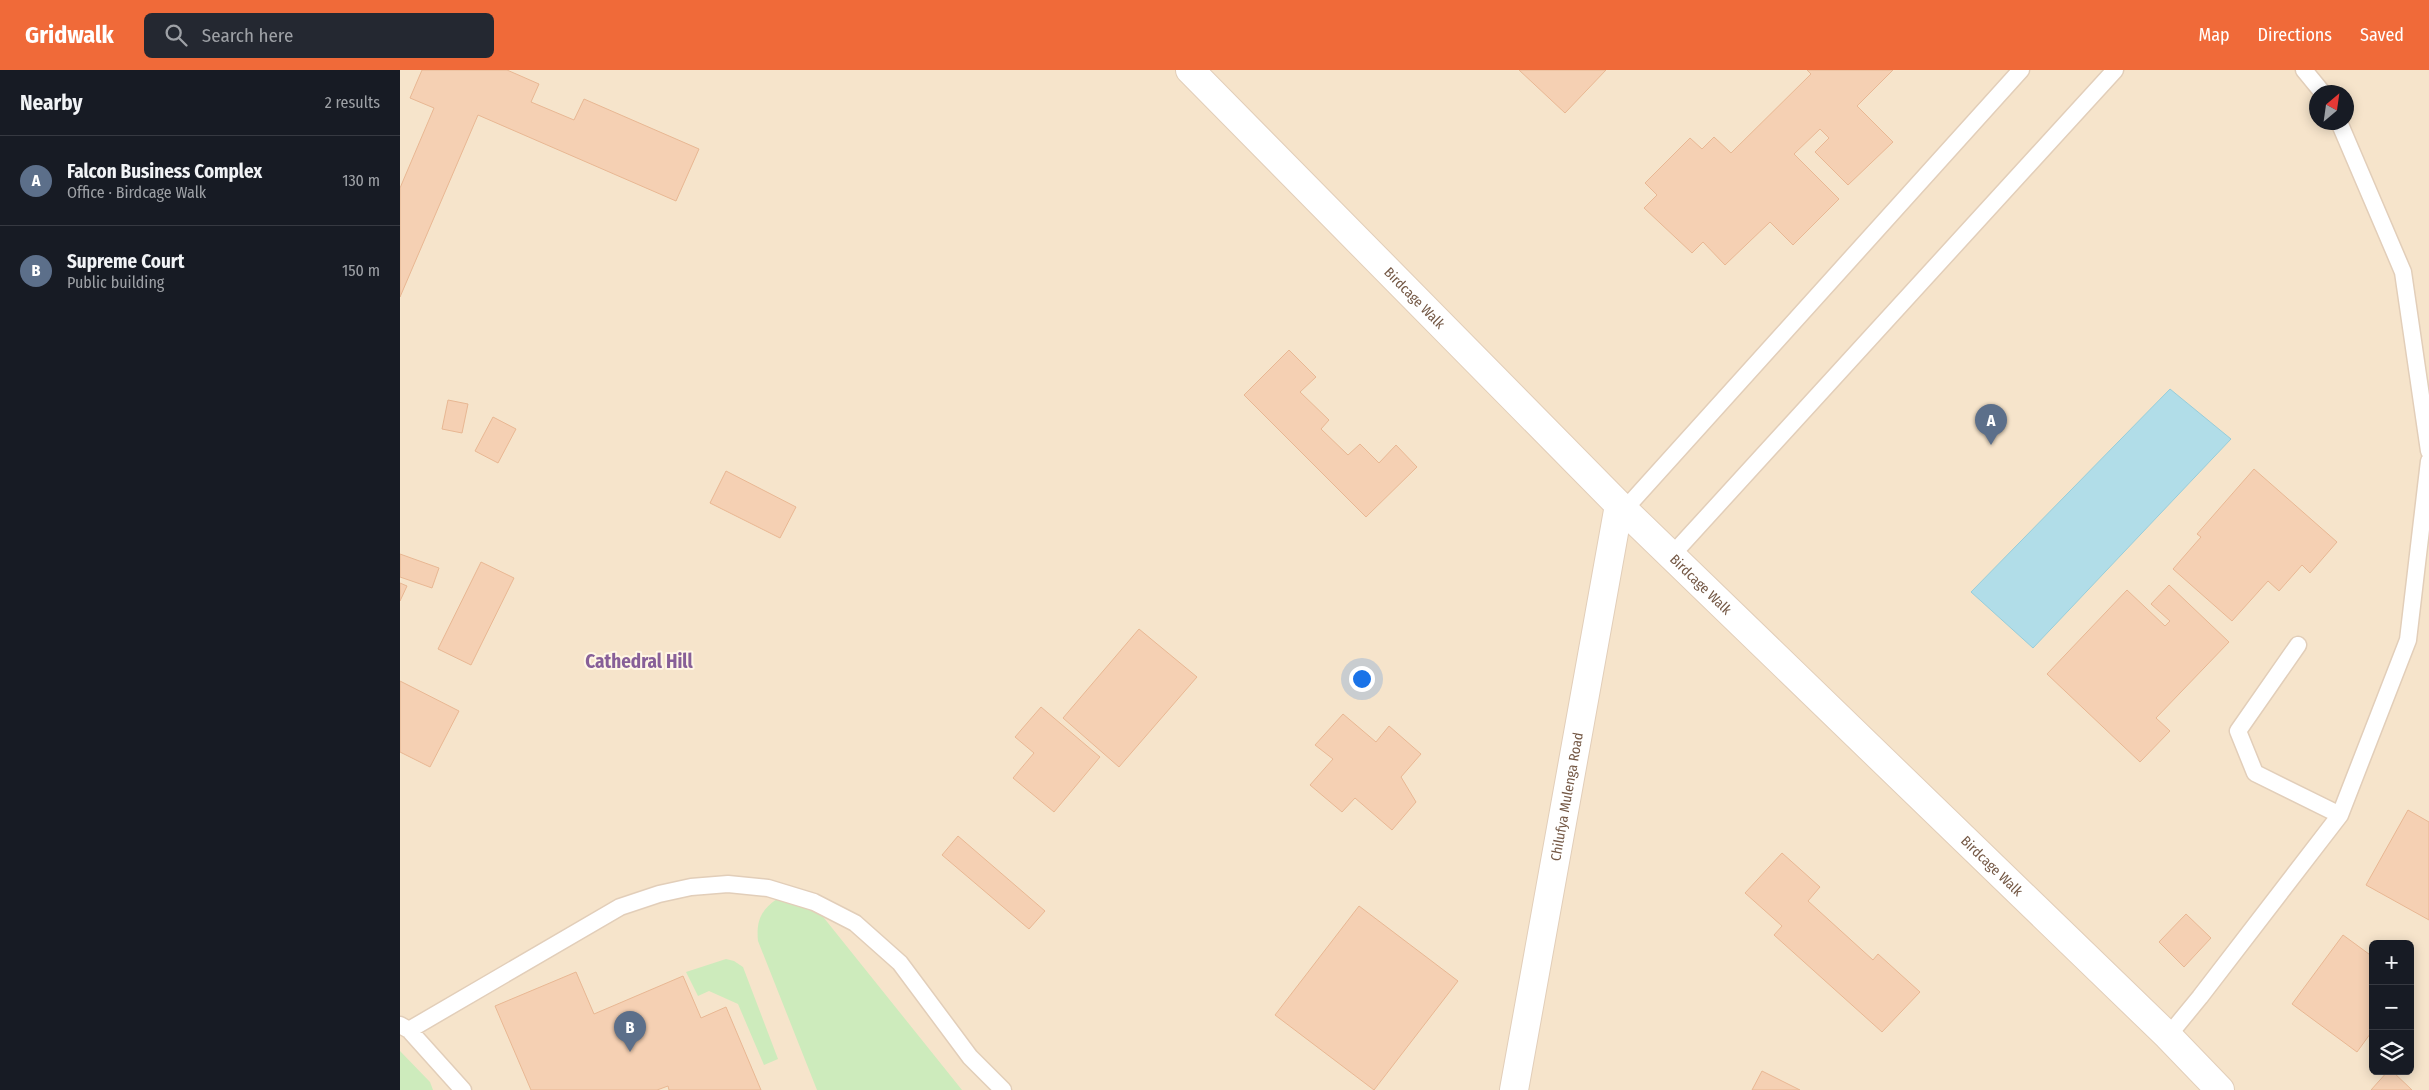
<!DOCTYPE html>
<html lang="en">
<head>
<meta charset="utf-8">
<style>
	:root { --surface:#171b24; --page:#242831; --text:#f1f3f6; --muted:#9ea1a6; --line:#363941; --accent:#f06a39 }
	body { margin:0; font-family:"Fira Sans Condensed",sans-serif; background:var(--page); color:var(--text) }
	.controls { position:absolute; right:15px; bottom:15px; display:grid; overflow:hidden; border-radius:8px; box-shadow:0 2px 12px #0003 }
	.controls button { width:45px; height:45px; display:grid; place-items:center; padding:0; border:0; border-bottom:1px solid var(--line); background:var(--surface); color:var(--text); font:25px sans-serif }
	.compass { position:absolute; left:1909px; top:15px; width:45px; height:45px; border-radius:50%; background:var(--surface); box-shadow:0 2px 12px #0003; rotate:29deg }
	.you { position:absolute; left:961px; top:608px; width:18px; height:18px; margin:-12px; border:4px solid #fff; border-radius:50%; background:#1a73e8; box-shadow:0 0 0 8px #1a73e833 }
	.badge { display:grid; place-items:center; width:32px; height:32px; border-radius:50%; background:var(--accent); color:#fff; font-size:16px; font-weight:700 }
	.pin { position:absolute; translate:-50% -41px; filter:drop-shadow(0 1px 2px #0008) }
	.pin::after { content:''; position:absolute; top:26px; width:18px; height:15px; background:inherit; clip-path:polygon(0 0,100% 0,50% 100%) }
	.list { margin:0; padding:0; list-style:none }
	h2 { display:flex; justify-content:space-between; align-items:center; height:65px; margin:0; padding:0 20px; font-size:21px }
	h2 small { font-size:16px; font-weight:400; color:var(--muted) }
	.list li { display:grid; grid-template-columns:32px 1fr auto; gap:15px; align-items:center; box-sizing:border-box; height:90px; padding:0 20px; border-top:1px solid var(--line) }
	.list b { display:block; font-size:19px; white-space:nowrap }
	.list p { margin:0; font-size:16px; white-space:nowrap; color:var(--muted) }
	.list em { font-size:16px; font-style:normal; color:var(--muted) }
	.icon { flex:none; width:28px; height:28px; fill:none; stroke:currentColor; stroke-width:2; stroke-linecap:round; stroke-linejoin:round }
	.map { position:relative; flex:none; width:2029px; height:1020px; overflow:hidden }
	header { display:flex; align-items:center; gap:30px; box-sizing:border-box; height:70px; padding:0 25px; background:var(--accent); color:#fff }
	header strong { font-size:24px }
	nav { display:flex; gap:28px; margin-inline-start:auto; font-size:18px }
	.search { width:350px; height:45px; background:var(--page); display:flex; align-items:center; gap:12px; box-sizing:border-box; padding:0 18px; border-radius:8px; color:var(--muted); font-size:19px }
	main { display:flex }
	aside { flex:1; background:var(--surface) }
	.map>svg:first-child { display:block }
	.residential { fill:#f6e4cb; fill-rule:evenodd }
	.green { fill:#cdebbc }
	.water { fill:#b1dde8; stroke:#97cdda }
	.building { fill:#f5d0b3; stroke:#e8b793 }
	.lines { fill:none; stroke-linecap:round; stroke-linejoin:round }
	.lane-casing { stroke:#e2ceb9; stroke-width:19 }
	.street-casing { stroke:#e2ceb9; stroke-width:30 }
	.lane { stroke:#fff; stroke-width:16 }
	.street { stroke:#fff; stroke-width:28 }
	.labels { text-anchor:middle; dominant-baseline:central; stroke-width:4; stroke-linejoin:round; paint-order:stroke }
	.street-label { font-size:14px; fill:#745845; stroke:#fff6e5 }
	.district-label { font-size:19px; font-weight:bold; fill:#875f98; stroke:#fff6e5 }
</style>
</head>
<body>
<header>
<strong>Gridwalk</strong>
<div class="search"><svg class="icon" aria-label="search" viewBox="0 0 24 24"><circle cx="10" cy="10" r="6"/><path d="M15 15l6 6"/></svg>Search here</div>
<nav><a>Map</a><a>Directions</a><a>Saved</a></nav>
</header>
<main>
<aside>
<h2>Nearby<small>2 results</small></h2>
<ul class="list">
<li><span class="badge" style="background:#5c6f8a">A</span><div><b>Falcon Business Complex</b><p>Office · Birdcage Walk</p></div><em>130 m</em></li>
<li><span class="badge" style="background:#5c6f8a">B</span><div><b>Supreme Court</b><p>Public building</p></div><em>150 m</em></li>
</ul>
</aside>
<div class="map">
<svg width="2029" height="1020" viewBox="0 0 2029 1020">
	<rect width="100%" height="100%" fill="#fef2dd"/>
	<!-- residential -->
	<path class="residential" d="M0 0H2029V1020H0ZM1916 22H1946V52H1916ZM1973 874H2010V1001H1973Z"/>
	<!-- green -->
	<path class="green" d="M377 829 416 838 562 1020H417L358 871C356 851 361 840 377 829Z
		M326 889 334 891 343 897 378 989 364 995 338 934 309 921 298 926 286 902Z
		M0 981 30 1012 33 1020H0Z"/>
	<!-- water -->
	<path class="water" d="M1770 319 1831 369 1633 578 1571 522Z"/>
	<!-- building -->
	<path class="building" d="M22 0H107L139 14 131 32 174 50 184 29 299 79 276 131 78 45 0 227V118L34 38 10 28Z
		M1119 0H1206L1165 43Z
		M1407 0H1493L1457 36 1493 72 1448 115 1415 82 1429 68 1420 59 1394 84 1439 129 1393 175 1370 152 1325 195 1303 172 1292 183 1244 138 1257 125 1245 113 1290 68 1302 79 1314 67 1331 83 1411 4Z
		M889 280 916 307 900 322 929 350 921 359 948 385 960 374 979 393 996 375 1017 397 966 447 844 325Z
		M48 330 68 334 62 363 42 359Z
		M93 347 116 359 98 393 75 381Z
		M1854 399 1937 472 1910 503 1902 495 1879 521 1868 511 1832 551 1773 499 1801 467 1797 464Z
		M326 401 396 437 380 468 310 433Z
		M0 484 39 498 32 518 0 507Z
		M81 492 114 508 71 595 38 579Z
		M0 513 7 516 0 531Z
		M1769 515 1829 572 1756 648 1770 661 1740 692 1647 604 1727 520 1765 556 1770 551 1751 534Z
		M739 559 797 607 719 697 663 648Z
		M0 611 59 641 30 697 0 682Z
		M641 637 700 687 654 742 613 708 634 683 615 667Z
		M943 644 976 672 989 656 1021 684 1001 707 1016 732 992 760 955 728 942 742 910 715 933 689 915 675Z
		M2008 740 2029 752V850L1966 815Z
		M558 766 645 841 629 859 542 785Z
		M1382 783 1420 817 1408 831 1473 890 1478 884 1520 922 1482 962 1374 865 1382 856 1345 823Z
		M959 836 1058 911 974 1020 875 945Z
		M1786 844 1811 868 1784 897 1759 872Z
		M1943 865 1973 887V960L1957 982 1892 934Z
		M176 902 194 944 283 906 301 948 326 937 361 1020H269L268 1016 257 1020H131L95 936Z
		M1362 1001 1400 1020H1352Z
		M1988 1001H1992L2012 1020H1971Z"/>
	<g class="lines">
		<defs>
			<path id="lane" d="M1904 0 1922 22
				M1939 52 2003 202 2029 381
				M1224 440 1621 0
				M1271 486 1715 0
				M1898 575 1838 661 1855 703 1940 745
				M0 955 9 960 63 1020
				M9 960 220 837 259 824 291 817 328 814 368 818 414 832 455 853 500 893 570 987 603 1020
				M1768 966 1800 927 1940 745 2008 570 2029 391"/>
			<g id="street">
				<path id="s1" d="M790 0 1219 435 1768 966 1820 1020"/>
				<path id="s2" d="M1114 1020 1219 435"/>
			</g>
		</defs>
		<!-- lane casing -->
		<use href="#lane" class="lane-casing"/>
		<!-- street casing -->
		<use href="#street" class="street-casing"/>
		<!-- lane -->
		<use href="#lane" class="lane"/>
		<!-- street -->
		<use href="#street" class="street"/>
	</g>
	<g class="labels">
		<!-- street labels -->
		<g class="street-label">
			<text stroke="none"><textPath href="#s1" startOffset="320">Birdcage Walk</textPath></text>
			<text stroke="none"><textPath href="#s1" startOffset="725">Birdcage Walk</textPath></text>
			<text stroke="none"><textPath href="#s2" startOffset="298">Chilufya Mulenga Road</textPath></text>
			<text stroke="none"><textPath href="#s1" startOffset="1130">Birdcage Walk</textPath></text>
		</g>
		<!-- district labels -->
		<g class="district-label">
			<text x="239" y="591">Cathedral Hill</text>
		</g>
	</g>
</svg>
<div class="controls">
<button>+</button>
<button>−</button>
<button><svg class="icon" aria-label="layers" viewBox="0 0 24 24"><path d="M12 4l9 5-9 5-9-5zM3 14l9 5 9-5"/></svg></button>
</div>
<svg class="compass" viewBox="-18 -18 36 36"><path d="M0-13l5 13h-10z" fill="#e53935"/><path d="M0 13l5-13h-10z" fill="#9ea1a6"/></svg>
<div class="you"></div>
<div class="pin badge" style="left:1591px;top:375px;background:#5c6f8a">A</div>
<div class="pin badge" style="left:230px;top:982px;background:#5c6f8a">B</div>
</div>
</main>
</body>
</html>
